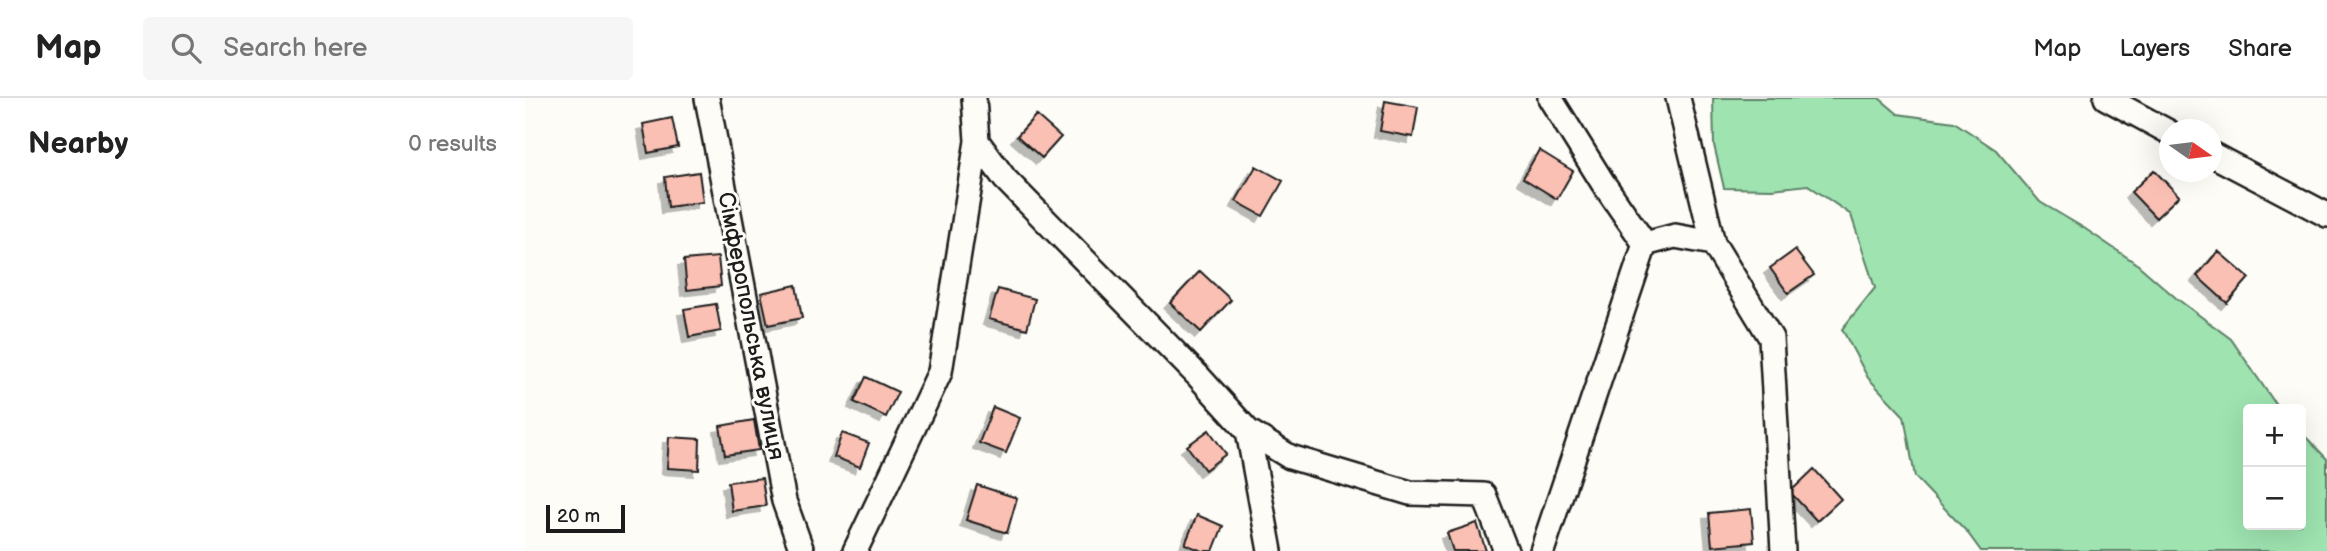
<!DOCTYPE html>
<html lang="en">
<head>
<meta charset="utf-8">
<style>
	:root { --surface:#fff; --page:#f6f6f6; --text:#222; --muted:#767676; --line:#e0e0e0 }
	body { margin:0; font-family:"Balsamiq Sans",sans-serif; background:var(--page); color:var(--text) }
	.controls { position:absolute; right:21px; bottom:21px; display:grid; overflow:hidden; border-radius:7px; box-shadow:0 7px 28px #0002 }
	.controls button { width:63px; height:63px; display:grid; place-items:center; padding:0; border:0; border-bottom:2px solid var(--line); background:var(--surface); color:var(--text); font:35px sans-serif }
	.compass { position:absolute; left:1634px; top:21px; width:63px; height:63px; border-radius:50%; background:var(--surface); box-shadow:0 7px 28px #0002; rotate:104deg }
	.scale { position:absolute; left:21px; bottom:18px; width:79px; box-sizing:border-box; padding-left:7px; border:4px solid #1c1c1c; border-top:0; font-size:19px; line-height:24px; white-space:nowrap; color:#1c1c1c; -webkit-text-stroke:5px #fdfcf7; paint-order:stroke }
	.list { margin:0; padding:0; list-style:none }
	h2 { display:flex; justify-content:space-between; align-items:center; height:91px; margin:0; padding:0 28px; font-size:30px }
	h2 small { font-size:23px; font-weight:400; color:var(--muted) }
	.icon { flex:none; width:38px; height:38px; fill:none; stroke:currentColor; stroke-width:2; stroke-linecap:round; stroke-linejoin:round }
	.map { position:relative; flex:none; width:1802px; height:453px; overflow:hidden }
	header { display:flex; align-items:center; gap:42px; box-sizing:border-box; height:98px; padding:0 35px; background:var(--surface); border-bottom:2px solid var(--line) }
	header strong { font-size:33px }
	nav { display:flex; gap:38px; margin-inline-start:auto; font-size:24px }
	.search { width:490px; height:63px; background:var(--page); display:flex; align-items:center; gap:18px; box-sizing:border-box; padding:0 24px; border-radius:7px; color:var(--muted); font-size:26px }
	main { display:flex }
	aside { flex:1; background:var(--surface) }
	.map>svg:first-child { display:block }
	.green { fill:#9ee3b0; stroke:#5d8066; stroke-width:2 }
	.building { fill:#fbc0b4; stroke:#1c1c1c; stroke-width:2; filter:url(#shadow) }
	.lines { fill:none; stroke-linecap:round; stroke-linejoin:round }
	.minor-casing { stroke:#1c1c1c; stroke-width:28 }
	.minor { stroke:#fdfcf7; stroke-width:23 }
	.labels { text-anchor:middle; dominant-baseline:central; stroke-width:6; stroke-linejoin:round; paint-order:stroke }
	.street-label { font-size:23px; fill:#1c1c1c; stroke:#fdfcf7 }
</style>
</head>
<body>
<header>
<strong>Map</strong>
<div class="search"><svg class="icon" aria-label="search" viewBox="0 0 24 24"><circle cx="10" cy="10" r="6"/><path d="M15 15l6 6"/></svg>Search here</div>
<nav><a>Map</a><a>Layers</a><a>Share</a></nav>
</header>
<main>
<aside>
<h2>Nearby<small>0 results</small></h2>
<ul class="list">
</ul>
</aside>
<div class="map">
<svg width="1802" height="453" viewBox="0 0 1802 453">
	<defs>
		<filter id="shadow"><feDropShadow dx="-6" dy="6" stdDeviation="0" flood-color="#0004"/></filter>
	</defs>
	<rect width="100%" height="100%" fill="#fdfcf7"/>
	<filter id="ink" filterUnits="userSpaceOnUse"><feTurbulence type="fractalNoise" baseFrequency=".0143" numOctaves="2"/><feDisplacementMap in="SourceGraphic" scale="14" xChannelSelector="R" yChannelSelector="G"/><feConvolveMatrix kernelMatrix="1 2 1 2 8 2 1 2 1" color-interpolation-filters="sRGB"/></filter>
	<g filter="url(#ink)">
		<!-- green -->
		<path class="green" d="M1188 0H1354L1373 16 1429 24 1471 52 1515 104 1559 130 1612 166 1651 200 1706 241 1754 311H1723V427H1776V334L1802 361V453H1456L1442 434 1390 379 1379 318 1343 280 1317 231 1350 190 1326 117 1283 87 1247 91 1199 90 1189 47Z"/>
		<!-- building -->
		<path class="building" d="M860 3 893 9 888 39 855 33Z
			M511 17 536 39 517 60 492 38Z
			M147 20 153 49 123 55 118 26Z
			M1014 52 1048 73 1032 101 998 80Z
			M731 68 758 83 738 118 711 103Z
			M1629 72 1654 98 1631 120 1606 94Z
			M174 74 178 104 143 109 140 79Z
			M1270 152 1289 177 1263 195 1245 170Z
			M1693 153 1724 180 1702 205 1672 178Z
			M193 159 196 188 162 192 159 162Z
			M675 173 706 202 676 234 645 205Z
			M271 187 277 220 243 227 236 195Z
			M473 191 510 201 502 231 464 221Z
			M191 206 196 233 164 239 159 211Z
			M341 279 373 294 361 319 329 304Z
			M468 309 495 320 481 355 454 345Z
			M229 322 234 352 200 357 195 328Z
			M684 332 701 356 680 372 662 348Z
			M317 335 344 345 335 369 309 359Z
			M144 339 175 341 174 372 142 370Z
			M1289 371 1316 401 1292 423 1265 394Z
			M237 380 241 408 207 413 203 384Z
			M452 387 492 400 482 435 441 422Z
			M1226 411 1229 444 1187 448 1184 415Z
			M672 417 698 428 688 453H677L660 446Z
			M952 425 961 453H928L922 435Z"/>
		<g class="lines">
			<defs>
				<path id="minor" d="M182 0 259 403 277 453
					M1025 0 1078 85 1120 146
					M1153 0 1188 145 1246 240 1258 453
					M1581 0 1644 34
					M452 43 480 81 674 279 723 333 745 453
					M1686 56 1802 117
					M723 333 765 359 885 395 959 397 981 453
					M330 453 415 274 452 43 449 0
					M1017 453 1120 146 1150 138 1188 145"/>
			</defs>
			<!-- minor casing -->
			<use href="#minor" class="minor-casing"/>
			<!-- minor -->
			<use href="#minor" class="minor"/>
		</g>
	</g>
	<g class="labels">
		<!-- street labels -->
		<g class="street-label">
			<text transform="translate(226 228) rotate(79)">Сімферопольська вулиця</text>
		</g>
	</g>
</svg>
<div class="controls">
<button>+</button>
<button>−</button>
</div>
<svg class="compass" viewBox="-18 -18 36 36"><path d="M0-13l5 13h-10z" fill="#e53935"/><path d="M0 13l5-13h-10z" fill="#767676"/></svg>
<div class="scale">20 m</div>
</div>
</main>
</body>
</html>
